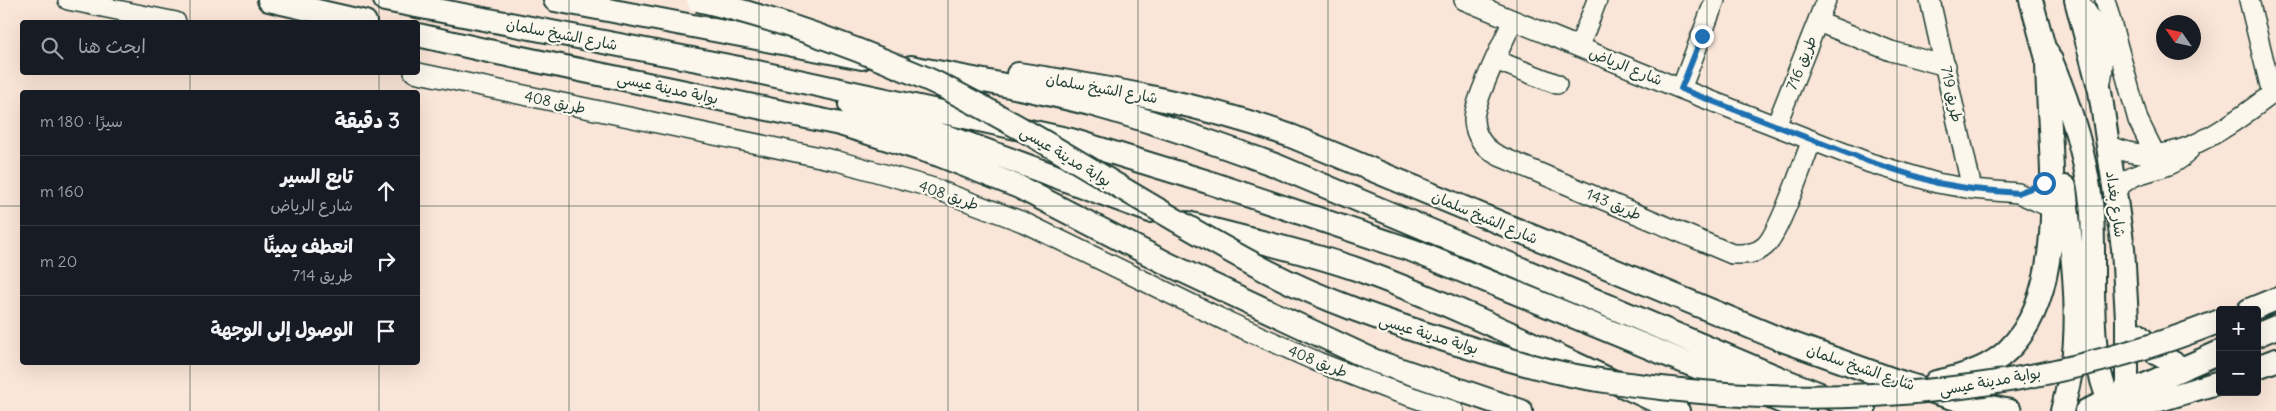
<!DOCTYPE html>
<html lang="ar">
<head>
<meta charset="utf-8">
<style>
	:root { --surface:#171b24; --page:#20242c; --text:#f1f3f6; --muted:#9ea1a6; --line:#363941 }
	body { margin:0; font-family:Delius,"Playpen Sans Arabic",sans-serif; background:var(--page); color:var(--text); direction:rtl }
	.controls { position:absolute; right:15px; bottom:15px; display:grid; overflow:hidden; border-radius:5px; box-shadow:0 5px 20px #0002 }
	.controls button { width:45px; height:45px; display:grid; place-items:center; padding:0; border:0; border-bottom:1px solid var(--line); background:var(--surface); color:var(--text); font:25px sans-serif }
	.compass { position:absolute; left:2156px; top:15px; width:45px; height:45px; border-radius:50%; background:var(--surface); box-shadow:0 5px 20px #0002; rotate:304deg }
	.stop { position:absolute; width:15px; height:15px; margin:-11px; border:4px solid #1f6fb2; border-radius:50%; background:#fff }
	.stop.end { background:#1f6fb2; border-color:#fff; box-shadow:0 1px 5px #0008 }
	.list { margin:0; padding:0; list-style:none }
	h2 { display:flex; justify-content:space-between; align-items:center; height:65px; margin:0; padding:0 20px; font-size:21px }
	h2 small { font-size:16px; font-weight:400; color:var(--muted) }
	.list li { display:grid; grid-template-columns:32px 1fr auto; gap:15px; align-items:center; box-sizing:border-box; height:70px; padding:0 20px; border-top:1px solid var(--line) }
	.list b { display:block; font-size:19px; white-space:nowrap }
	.list p { margin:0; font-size:16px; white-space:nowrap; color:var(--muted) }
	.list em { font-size:16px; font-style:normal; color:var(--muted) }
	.icon { flex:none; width:28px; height:28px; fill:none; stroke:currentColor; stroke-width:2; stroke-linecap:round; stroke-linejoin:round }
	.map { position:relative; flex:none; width:2276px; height:411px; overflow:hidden; direction:ltr }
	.search { position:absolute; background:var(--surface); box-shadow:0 5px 20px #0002; left:20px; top:20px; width:400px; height:55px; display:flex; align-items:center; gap:12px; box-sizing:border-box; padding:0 18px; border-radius:5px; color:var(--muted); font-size:19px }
	.panel { position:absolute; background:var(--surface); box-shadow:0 5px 20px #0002; left:20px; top:90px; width:400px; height:275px; border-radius:5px; direction:rtl }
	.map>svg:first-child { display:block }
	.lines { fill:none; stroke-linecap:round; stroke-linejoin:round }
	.minor-casing { stroke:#1f3d34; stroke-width:22 }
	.major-casing { stroke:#1f3d34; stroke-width:26 }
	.minor { stroke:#fbf7ec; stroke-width:19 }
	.major { stroke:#fbf7ec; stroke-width:22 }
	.major-bridge-casing { stroke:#1f3d34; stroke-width:26; stroke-linecap:butt }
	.major-bridge { stroke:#fbf7ec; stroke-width:22 }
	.route { stroke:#1f6fb2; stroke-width:6 }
	.grid { fill:none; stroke:#1f3d34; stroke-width:1; stroke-opacity:0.55 }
	.labels { text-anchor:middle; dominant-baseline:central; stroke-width:4.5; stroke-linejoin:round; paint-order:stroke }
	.street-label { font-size:15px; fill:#1f3d34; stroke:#fbf7ec }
</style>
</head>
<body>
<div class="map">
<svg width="2276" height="411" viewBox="0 0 2276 411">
	<rect width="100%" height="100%" fill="#fae6d8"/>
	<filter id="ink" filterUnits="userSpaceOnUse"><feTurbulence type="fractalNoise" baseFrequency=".02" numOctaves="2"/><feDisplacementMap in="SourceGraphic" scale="10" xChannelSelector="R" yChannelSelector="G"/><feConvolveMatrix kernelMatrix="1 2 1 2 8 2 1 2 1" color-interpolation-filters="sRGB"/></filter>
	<g filter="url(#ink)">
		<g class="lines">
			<defs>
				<path id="minor" d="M68 0 176 22
					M1464 0 1681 89 1870 163 1937 183 1972 189 2018 193 2052 208
					M1930 0 1972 189
					M2105 0 2138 120 2155 154
					M2249 0 2272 94
					M2080 3C2099 26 2107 53 2101 82
					M1513 20C1504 41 1474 100 1474 120 1475 137 1485 149 1499 156L1732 254C1744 254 1755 255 1765 246 1780 232 1803 162 1812 140
					M1818 22 1891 51 1946 66
					M1579 47 1597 0
					M1495 60 1557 84
					M414 72 834 160 930 187 1023 222 1226 321 1318 362 1385 388 1454 411
					M1681 89 1715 0
					M1776 126 1826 0
					M2107 144C2170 177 2228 126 2276 91
					M2115 192C2136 163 2169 177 2190 149"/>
				<path id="major" d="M269 0 365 22
					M385 0 739 68 1071 140 1208 182 1414 251 1804 411
					M555 0 862 58
					M2031 0 2049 66
					M2076 0 2100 91 2123 248 2127 319V394L2121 411
					M418 35 493 52 840 124 939 155 1019 187 1168 264 1375 361 1521 411
					M2051 60C2070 106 2085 152 2091 202 2098 264 2082 358 2115 411
					M911 67C972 79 1033 89 1094 105 1155 122 1215 143 1275 165L1784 380 1864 411
					M1018 74C1111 88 1202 104 1291 136L1782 340 1897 381 1966 402 2010 411
					M850 105 960 141 1150 211
					M1188 223C1245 239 1303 250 1359 270 1469 310 1572 364 1678 411
					M2249 310 2276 299
					M2137 334 2156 353 2182 368
					M2257 335 2276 327
					M2257 367 2276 360
					M1936 382C1961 377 1989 369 2008 350 2075 285 2046 139 2047 52
					M2062 411C2068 388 2074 364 2075 340 2078 289 2070 238 2065 187
					M2086 411 2220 352
					M2123 411 2220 382"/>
			</defs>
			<!-- minor casing -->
			<use href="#minor" class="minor-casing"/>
			<!-- major casing -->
			<use href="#major" class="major-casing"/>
			<!-- minor -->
			<use href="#minor" class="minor"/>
			<!-- major -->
			<use href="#major" class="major"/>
			<defs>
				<path id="major-bridge" d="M698 0C764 15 827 37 890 63 907 71 925 77 942 86 1053 142 1156 213 1267 271 1325 301 1385 321 1448 341 1484 352 1520 364 1557 372 1591 380 1626 384 1661 388 1848 410 2045 391 2220 321"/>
			</defs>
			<!-- major-bridge casing -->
			<use href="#major-bridge" class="major-bridge-casing"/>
			<!-- major-bridge -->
			<use href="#major-bridge" class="major-bridge"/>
		</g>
	</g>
	<g class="lines" filter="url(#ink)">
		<!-- route -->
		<path class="route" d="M1702 36 1681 89 1870 162 1937 183 1972 189 2018 193 2044 183"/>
	</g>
	<!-- grid -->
	<path class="grid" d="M190 0V22M379 0V22M569 0V411M759 0V411M948 0V411M1138 0V411M1328 0V411M1517 0V411M1707 0V411M1897 0V411M2086 0V411M190 72V92M379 72V92M0 206H22M418 206H2276M190 362V411M379 362V411"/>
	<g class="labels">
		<!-- street labels -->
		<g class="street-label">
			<text transform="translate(562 34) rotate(11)">شارع الشيخ سلمان</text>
			<text transform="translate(1801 63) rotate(-68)">طريق 716</text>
			<text transform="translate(1626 66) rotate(22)">شارع الرياض</text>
			<text transform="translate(668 88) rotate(12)">بوابة مدينة عيسى</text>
			<text transform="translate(1102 88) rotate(10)">شارع الشيخ سلمان</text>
			<text transform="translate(1952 94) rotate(78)">طريق 719</text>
			<text transform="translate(555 102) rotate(12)">طريق 408</text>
			<text transform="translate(1066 156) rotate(31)">بوابة مدينة عيسى</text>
			<text transform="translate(949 195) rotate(19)">طريق 408</text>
			<text transform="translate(1614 204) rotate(23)">طريق 143</text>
			<text transform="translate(2116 204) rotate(82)">شارع بغداد</text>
			<text transform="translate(1485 217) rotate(23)">شارع الشيخ سلمان</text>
			<text transform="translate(1429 334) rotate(17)">بوابة مدينة عيسى</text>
			<text transform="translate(1318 361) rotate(22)">طريق 408</text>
			<text transform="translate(1861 367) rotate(19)">شارع الشيخ سلمان</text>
			<text transform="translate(1990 381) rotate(-10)">بوابة مدينة عيسى</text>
		</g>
	</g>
</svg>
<div class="controls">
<button>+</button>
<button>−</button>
</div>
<svg class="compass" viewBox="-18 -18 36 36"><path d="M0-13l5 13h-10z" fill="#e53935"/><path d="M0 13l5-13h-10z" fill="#9ea1a6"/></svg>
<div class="stop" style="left:2044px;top:183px"></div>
<div class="stop end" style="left:1702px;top:36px"></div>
<div class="search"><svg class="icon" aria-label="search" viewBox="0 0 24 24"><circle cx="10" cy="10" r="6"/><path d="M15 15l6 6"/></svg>ابحث هنا</div>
<section class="panel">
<h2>3 دقيقة<small>سيرًا · 180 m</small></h2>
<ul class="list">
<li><svg class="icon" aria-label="ahead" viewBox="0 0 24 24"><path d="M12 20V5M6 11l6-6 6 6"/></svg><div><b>تابع السير</b><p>شارع الرياض</p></div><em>160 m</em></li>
<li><svg class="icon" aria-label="right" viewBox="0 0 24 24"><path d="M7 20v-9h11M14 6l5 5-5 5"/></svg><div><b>انعطف يمينًا</b><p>طريق 714</p></div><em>20 m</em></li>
<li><svg class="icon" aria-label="arrive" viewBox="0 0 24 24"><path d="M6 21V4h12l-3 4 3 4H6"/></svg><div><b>الوصول إلى الوجهة</b></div></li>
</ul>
</section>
</div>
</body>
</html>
